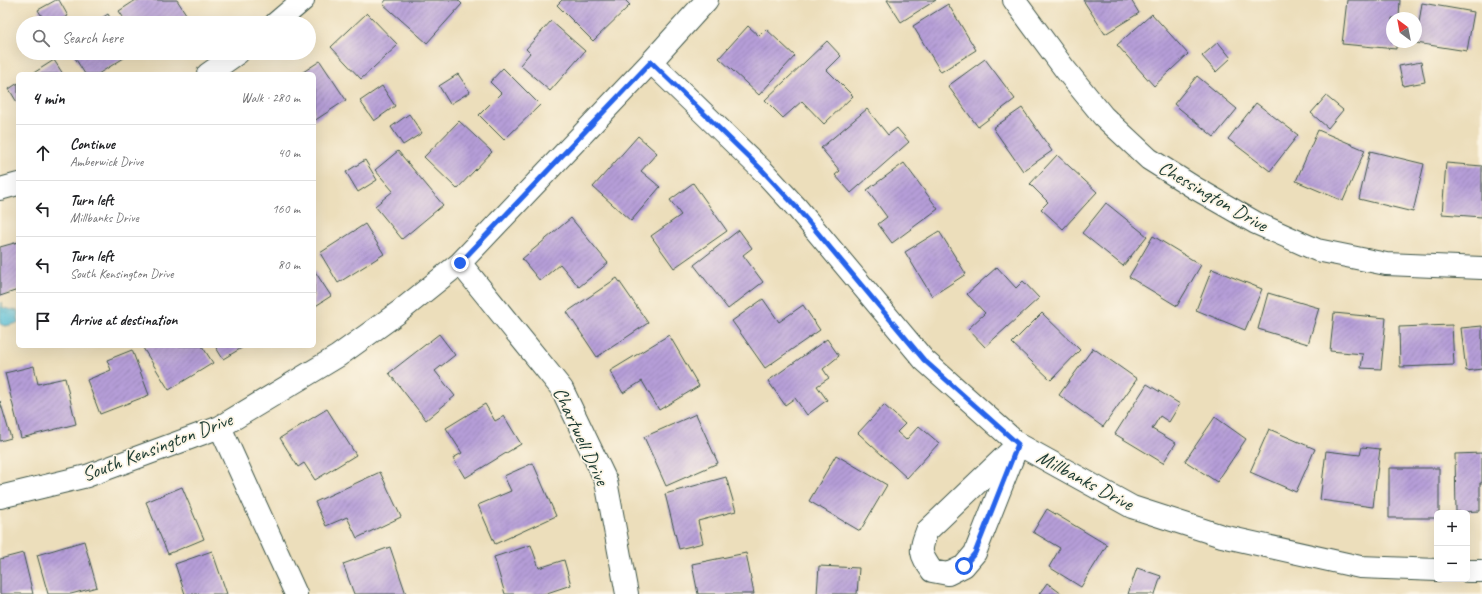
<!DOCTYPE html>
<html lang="en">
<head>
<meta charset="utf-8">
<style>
	:root { --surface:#fff; --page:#f2f2f2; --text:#202124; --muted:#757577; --line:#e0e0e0 }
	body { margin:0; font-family:Caveat,sans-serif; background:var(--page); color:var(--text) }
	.controls { position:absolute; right:12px; bottom:12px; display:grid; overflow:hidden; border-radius:6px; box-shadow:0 4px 16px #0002 }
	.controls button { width:36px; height:36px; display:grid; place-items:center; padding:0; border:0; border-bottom:1px solid var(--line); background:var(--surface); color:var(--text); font:20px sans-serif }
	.compass { position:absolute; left:1386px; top:12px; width:36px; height:36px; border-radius:50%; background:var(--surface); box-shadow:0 4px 16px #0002; rotate:328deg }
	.stop { position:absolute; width:12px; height:12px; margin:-9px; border:3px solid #2563eb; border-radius:50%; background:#fff }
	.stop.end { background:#2563eb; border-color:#fff; box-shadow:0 1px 4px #0008 }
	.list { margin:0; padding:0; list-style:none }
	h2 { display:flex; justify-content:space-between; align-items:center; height:52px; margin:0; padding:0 16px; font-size:17px }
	h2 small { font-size:13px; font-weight:400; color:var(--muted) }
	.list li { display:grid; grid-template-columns:26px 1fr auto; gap:12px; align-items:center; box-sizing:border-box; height:56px; padding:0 16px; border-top:1px solid var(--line) }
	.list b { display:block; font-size:15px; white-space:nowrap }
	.list p { margin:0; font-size:13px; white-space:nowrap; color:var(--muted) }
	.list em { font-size:13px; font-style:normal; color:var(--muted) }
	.icon { flex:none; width:22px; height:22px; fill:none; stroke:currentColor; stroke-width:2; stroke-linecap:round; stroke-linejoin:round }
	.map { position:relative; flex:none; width:1482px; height:594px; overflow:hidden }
	.search { position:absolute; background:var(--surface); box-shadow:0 4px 16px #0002; left:16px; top:16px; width:300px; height:44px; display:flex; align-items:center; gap:10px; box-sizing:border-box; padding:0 14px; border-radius:22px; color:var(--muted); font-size:15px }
	.panel { position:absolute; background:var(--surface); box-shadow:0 4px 16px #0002; left:16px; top:72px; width:300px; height:276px; border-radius:6px }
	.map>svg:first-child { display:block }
	.water { fill:url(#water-ripples); stroke:#3c7e86 }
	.building { fill:url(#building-hatch) }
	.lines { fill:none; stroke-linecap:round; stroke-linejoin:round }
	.street-casing { stroke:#3e5548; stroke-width:24 }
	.secondary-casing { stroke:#3e5548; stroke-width:24 }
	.street { stroke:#fff; stroke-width:22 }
	.secondary { stroke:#fff; stroke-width:22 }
	.route { stroke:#2563eb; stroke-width:5 }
	.labels { text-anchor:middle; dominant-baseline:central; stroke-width:3.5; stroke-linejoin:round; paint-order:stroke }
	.street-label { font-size:20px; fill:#1f3d34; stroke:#fcf5e5 }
</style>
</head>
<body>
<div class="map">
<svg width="1482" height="594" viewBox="0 0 1482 594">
	<defs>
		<pattern id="water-ripples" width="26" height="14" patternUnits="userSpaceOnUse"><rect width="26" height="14" fill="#5ac0d8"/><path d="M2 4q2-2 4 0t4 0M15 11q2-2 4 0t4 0" fill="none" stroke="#4a9db0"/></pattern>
		<pattern id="building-hatch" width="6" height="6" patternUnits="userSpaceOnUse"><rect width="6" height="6" fill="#b69ed8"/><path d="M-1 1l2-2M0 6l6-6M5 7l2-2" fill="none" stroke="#9382b0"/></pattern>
	</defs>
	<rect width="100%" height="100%" fill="#fcf5e5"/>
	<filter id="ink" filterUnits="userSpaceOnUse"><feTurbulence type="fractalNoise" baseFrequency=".025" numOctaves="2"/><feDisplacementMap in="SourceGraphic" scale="8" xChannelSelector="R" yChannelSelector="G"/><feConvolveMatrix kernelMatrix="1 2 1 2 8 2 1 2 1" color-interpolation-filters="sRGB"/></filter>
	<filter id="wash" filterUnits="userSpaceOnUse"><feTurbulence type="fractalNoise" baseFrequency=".012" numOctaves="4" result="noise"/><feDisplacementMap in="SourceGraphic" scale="16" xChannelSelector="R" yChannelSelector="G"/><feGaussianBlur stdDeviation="0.9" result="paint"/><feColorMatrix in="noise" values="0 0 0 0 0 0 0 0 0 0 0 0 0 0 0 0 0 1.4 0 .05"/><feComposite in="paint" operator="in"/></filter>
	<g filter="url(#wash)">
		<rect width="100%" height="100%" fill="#ecdebb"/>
		<!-- water -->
		<path class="water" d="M1 302 3 308 18 311V323L5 326 0 324Z"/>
		<g id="blocks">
			<!-- building -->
			<path class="building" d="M56 0H59L68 16 56 23H46L38 10Z
				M136 0H177L188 17 178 23H127L119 11Z
				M386 0H458L462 4 427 43 383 4Z
				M562 0H625L630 5 593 41 557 5Z
				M887 0H936L901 22Z
				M1083 0H1131L1139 13 1105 34Z
				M1347 0H1400L1399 18H1392V42H1396V49L1342 44Z
				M1422 3 1474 12 1467 51 1416 43Z
				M948 4 976 50 941 72 913 26Z
				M367 13 398 45 361 79 331 47Z
				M108 14 113 23H94Z
				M1152 14 1188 54 1154 86 1117 45Z
				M551 21 585 51 550 91 520 65 530 53 526 49Z
				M748 26 759 36 766 29 795 56 759 95 719 58Z
				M827 41 841 56 827 70 853 96 824 124 802 101 783 118 765 100Z
				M1218 42 1231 58 1216 72 1202 56Z
				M72 53H132L98 74H85Z
				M985 59 1015 99 978 127 948 86Z
				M54 60 63 74H32Z
				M320 61 346 100 314 121V74H300Z
				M1421 62 1425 82 1403 86 1399 66Z
				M503 68 540 105 504 140 479 115 501 93 490 82Z
				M458 74 470 92 450 104 439 86Z
				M1197 76 1237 109 1214 137 1174 104Z
				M18 83V104L9 89Z
				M382 86 395 106 374 121 360 101Z
				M1326 96 1343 110 1328 128 1311 113Z
				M1256 103 1298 135 1270 171 1228 139Z
				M1022 108 1052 151 1023 171 993 128Z
				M867 109 888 135 897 128 909 142 851 193 835 175 840 171 821 148Z
				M409 114 422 133 403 145 391 127Z
				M459 121 492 152 457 189 424 157Z
				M1318 130 1365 150 1343 201 1296 181Z
				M638 136 657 153 641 171 660 187 631 221 593 187Z
				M398 151 443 205 402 239 375 206 393 191 375 170Z
				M1370 151 1424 164 1413 212 1359 199Z
				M1057 155 1097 192 1063 229 1041 209 1048 202 1030 184Z
				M365 160 377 180 358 192 346 172Z
				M904 163 938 209 892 243 878 224 887 217 867 190Z
				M1446 163 1482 166V217L1442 214Z
				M693 183 727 231 674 268 651 236 681 215 670 200Z
				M1106 203 1147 236 1123 266 1082 233Z
				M571 218 608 263 579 287 560 264 540 281 522 259Z
				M365 224 384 254 338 283 320 253Z
				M739 230 752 248 743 255 763 282 728 309 694 265Z
				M939 231 966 274 932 296 905 252Z
				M1153 236 1201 265 1177 306 1129 277Z
				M18 242V290L0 296V247Z
				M997 267 1016 288 1023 281 1039 298 985 347 968 329 985 313 967 294Z
				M1212 269 1262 289 1245 330 1196 310Z
				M314 270 331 296 314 307Z
				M617 278 648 323 597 357 567 312Z
				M1268 293 1319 308 1308 344 1258 329Z
				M763 299 779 322 803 305 820 330 765 368 732 321Z
				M1042 313 1080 350 1051 380 1012 343Z
				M1334 313 1386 318 1381 369 1361 368 1363 354 1330 351Z
				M1452 325 1454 365 1400 367 1399 327Z
				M1482 326V369L1466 371 1461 328Z
				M439 334 455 355 435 371 455 396 426 420 389 373Z
				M669 335 699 386 659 410 642 381 623 393 610 371Z
				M827 339 839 356 823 369 829 378 817 386 827 400 807 415 795 398 785 405 768 381Z
				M146 346H202L213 363 169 390 143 348Z
				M215 346H245L223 359Z
				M1093 348 1137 379 1103 427 1059 395Z
				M132 350 149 395 100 414 87 380 111 370 107 360Z
				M34 366 38 384 65 378 76 424 21 438 5 373Z
				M1147 384 1180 404 1169 422 1160 416 1152 429 1176 443 1163 463 1115 434Z
				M0 401 11 438 0 441Z
				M485 404 495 421 504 416 521 444 465 478 453 458 462 453 446 428Z
				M884 405 905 424 897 432 906 440 919 426 939 443 907 478 858 433Z
				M327 409 356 455 315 480 304 463 298 467 280 438Z
				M696 414 718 463 666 486 644 437Z
				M1215 417 1246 439 1217 482 1185 461Z
				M1269 429 1315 449 1296 492 1250 472Z
				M1362 447 1380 449 1373 507 1320 500 1326 451 1360 455Z
				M1482 453V483H1480V511L1456 512 1455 454Z
				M836 455 887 485 860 531 809 501Z
				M533 463 556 516 495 544 478 505 511 491 504 476Z
				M1389 468H1439V513H1437V518H1389Z
				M380 472 401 517 357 538 347 517 326 526 315 502Z
				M726 477 736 511 698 521 703 543 679 549 665 494Z
				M182 487 204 539 168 554 146 502Z
				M1047 509 1107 545 1081 587 1049 567 1060 548 1033 532Z
				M84 541 97 587 71 594H48L37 555Z
				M531 545 539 568 564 560 571 585 544 594H505L494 557Z
				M390 547 406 594H354L343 564Z
				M212 551 227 594H185L175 564Z
				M23 553 33 594H0V559Z
				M746 553 754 594H698L692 564Z
				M819 566 859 568 857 594H817Z
				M1137 568 1161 576 1155 594H1128Z
				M1047 583 1062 594H1039Z"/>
		</g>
	</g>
	<g filter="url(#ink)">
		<use href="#blocks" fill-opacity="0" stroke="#3e5548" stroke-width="1"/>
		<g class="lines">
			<defs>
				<path id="street" d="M276 23 303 0
					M651 62 762 170 797 208 924 360 1018 444 1132 507 1222 536 1360 567 1437 570
					M208 74 238 53
					M0 189 18 184
					M460 263 562 389 606 481 627 594
					M220 427 296 594
					M1018 444 975 553 964 566 948 574 932 571C920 553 919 552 927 531Z
					M0 497 87 476 220 427 338 356 399 312 460 263 651 62 707 0
					M1467 571H1482"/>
				<path id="secondary" d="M1014 0 1064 68 1103 116 1149 159 1195 188 1256 223 1317 250 1386 264 1482 268"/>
			</defs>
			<!-- street casing -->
			<use href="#street" class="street-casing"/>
			<!-- secondary casing -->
			<use href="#secondary" class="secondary-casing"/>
			<!-- street -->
			<use href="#street" class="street"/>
			<!-- secondary -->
			<use href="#secondary" class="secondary"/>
		</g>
	</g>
	<g class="lines" filter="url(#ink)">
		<!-- route -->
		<path class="route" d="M460 263 651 62 762 170 797 208 924 360 1018 444 975 553 964 566"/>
	</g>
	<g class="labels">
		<!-- street labels -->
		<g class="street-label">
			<text transform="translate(1213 196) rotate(30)">Chessington Drive</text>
			<text transform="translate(581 436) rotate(65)">Chartwell Drive</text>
			<text transform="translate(157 447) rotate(-21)">South Kensington Drive</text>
			<text transform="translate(1085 480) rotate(28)">Millbanks Drive</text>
		</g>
	</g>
</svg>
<div class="controls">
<button>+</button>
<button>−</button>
</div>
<svg class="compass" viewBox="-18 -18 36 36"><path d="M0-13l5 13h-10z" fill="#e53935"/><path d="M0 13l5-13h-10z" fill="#757577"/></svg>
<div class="stop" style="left:964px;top:566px"></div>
<div class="stop end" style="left:460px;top:263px"></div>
<div class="search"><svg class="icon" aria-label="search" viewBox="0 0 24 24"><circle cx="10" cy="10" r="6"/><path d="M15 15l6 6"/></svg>Search here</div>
<section class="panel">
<h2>4 min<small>Walk · 280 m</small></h2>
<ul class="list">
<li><svg class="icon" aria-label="ahead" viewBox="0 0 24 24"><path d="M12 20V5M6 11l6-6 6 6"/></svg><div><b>Continue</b><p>Amberwick Drive</p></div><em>40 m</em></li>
<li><svg class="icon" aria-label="left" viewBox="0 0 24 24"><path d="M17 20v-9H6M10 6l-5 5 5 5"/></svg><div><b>Turn left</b><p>Millbanks Drive</p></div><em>160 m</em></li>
<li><svg class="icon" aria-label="left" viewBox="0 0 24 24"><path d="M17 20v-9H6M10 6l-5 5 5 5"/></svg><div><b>Turn left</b><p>South Kensington Drive</p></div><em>80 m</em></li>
<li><svg class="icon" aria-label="arrive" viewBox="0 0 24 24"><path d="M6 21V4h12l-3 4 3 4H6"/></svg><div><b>Arrive at destination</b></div></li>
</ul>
</section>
</div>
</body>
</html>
